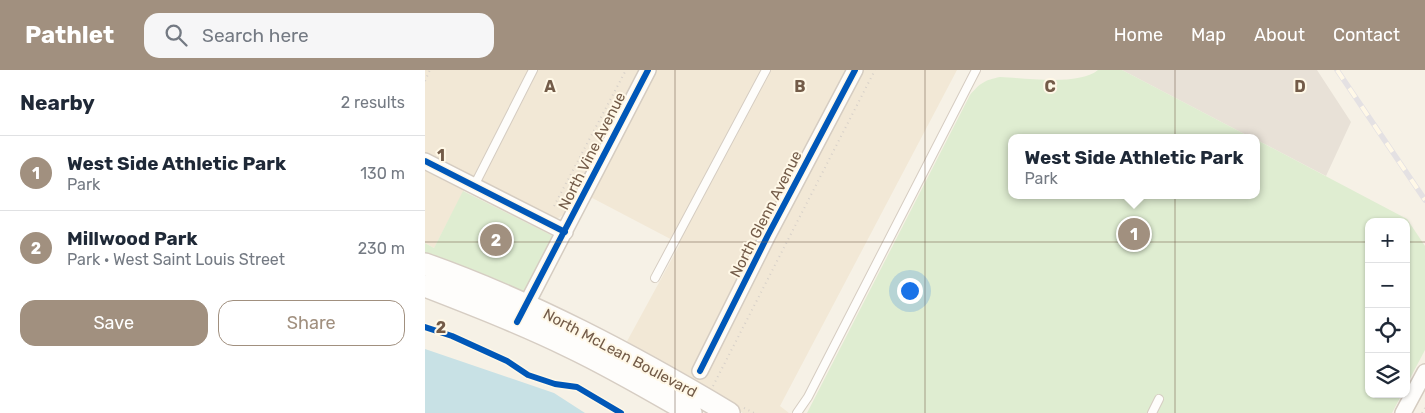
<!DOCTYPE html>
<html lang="en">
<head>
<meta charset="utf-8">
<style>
	:root { --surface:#fff; --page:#f6f6f7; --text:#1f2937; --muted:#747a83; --line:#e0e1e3; --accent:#a1907f }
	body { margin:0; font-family:Rubik,sans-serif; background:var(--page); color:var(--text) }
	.controls { position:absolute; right:15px; bottom:15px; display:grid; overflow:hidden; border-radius:10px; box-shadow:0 1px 4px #0004 }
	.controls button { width:45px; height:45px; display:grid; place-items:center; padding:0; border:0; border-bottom:1px solid var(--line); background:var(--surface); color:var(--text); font:25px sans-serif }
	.you { position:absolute; left:484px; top:220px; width:18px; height:18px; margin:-12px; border:4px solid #fff; border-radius:50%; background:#1a73e8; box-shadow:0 0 0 8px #1a73e833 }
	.badge { display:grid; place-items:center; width:32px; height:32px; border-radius:50%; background:var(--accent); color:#fff; font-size:16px; font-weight:700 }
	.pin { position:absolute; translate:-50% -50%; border:2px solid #fff; box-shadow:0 1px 5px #0006 }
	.popup { position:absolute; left:583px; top:64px; width:252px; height:65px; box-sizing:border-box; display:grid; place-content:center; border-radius:10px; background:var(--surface); filter:drop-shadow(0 1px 4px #0005); font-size:16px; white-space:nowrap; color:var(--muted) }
	.popup b { font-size:19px; color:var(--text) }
	.popup::after { content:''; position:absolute; left:50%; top:100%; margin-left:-10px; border:10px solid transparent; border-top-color:var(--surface) }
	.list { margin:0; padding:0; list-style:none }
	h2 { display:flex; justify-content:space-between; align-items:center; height:65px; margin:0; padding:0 20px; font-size:21px }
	h2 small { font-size:16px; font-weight:400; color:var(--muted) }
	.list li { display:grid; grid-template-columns:32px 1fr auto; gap:15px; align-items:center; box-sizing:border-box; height:75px; padding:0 20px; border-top:1px solid var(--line) }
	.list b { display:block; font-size:19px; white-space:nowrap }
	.list p { margin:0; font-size:16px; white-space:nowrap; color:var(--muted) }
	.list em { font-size:16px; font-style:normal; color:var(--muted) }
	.actions { display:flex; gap:10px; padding:15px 20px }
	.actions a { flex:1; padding:11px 0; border:1px solid var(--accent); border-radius:15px; text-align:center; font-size:18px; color:var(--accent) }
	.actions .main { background:var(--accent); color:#fff }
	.icon { flex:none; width:28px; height:28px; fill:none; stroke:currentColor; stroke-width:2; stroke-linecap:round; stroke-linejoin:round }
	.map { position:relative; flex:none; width:1000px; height:343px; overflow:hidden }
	header { display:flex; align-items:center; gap:30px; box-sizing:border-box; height:70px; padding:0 25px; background:var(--accent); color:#fff }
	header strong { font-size:24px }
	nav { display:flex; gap:28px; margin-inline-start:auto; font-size:18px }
	.search { width:350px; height:45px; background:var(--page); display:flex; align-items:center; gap:12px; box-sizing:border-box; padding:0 18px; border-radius:15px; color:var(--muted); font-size:19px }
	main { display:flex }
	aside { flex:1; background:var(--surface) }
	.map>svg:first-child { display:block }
	.residential { fill:#f2e8d6 }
	.industrial { fill:#e8e1d7 }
	.green { fill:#dfedd1 }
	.water { fill:#c8e1e5 }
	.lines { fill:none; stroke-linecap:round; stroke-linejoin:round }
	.service-casing { stroke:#d5ccc1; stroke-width:10 }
	.minor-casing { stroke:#d5ccc1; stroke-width:18 }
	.secondary-casing { stroke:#d6cdc3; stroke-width:24 }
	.path { stroke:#d7d0c9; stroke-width:2; stroke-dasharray:1 4; stroke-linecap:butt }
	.service { stroke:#fefdfb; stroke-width:8 }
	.minor { stroke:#fefdfb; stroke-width:15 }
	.secondary { stroke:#fefdfb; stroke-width:21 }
	.rail-casing { stroke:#e4e1e3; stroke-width:5.5 }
	.rail { stroke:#fff8e7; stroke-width:4; stroke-dasharray:11; stroke-linecap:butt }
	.cycleway-casing { stroke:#fff8e7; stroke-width:9 }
	.cycleway { stroke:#0057b8; stroke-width:6 }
	.grid { fill:none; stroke:#735b48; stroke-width:1; stroke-opacity:0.55 }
	.labels { text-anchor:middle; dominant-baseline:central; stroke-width:4; stroke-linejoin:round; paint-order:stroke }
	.street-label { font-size:15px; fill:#735b48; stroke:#fff8e7 }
	.grid-label { font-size:16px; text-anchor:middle; font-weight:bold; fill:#735b48; stroke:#fff8e7; stroke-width:4; stroke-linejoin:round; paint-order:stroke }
</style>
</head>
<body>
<header>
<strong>Pathlet</strong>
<div class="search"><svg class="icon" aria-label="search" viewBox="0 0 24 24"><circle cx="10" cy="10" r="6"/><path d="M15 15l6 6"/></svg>Search here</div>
<nav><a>Home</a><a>Map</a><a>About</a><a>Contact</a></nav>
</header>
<main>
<aside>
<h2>Nearby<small>2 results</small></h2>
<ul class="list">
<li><span class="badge">1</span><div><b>West Side Athletic Park</b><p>Park</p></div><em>130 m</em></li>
<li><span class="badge">2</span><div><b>Millwood Park</b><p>Park · West Saint Louis Street</p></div><em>230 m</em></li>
</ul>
<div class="actions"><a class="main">Save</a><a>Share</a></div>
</aside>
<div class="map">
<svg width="1000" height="343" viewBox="0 0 1000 343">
	<rect width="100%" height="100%" fill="#f6f1e6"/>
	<!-- residential -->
	<path class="residential" d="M0 0H532L355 336 364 343H318L228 288 200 275 255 174 152 120 138 145 130 150 46 107 9 178 0 173Z"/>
	<!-- industrial -->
	<path class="industrial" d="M697 0H892L926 52 901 106 832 70V68H827Z"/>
	<!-- green -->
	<path class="green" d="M673 0H697L827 68H586V125H832V70L982 149 1000 176V280L981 316V152H944V324H977L967 343H382L545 25C555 13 560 10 575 7 601 8 654 16 673 0Z
		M38 121 130 167 101 221 92 222 0 187V173L9 178Z"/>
	<!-- water -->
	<path class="water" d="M0 279 129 323 160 343H0Z"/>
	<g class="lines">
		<defs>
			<path id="service" d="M49 116 108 0
				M230 208 341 0
				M372 343 383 327 551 0
				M727 343 734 329"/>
			<path id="minor" d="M0 91 140 162
				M97 243 223 0
				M275 301 343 165 430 0
				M978 343 1000 302"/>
			<path id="secondary" d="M0 194C107 232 207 285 304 343
				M0 216C49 235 98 254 145 277 187 297 226 320 266 343"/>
		</defs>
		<!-- service casing -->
		<use href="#service" class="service-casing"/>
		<!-- minor casing -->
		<use href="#minor" class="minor-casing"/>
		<!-- secondary casing -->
		<use href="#secondary" class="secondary-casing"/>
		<!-- path -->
		<path class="path" d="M0 11 5 0
			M129 136 201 0
			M288 316 450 0
			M319 338 329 343
			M997 343 1000 338"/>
		<!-- service -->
		<use href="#service" class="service"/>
		<!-- minor -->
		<use href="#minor" class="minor"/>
		<!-- secondary -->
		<use href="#secondary" class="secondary"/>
		<defs>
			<path id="rail" d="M912 0 1000 130"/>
		</defs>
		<!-- rail casing -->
		<use href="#rail" class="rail-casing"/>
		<!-- rail -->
		<use href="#rail" class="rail"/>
		<defs>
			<path id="cycleway" d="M0 91 140 162
				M92 252 223 0
				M0 257 27 266 82 291 103 305 130 314 152 317 196 343
				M275 301 343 165 430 0"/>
		</defs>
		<!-- cycleway casing -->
		<use href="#cycleway" class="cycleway-casing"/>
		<!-- cycleway -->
		<use href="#cycleway" class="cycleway"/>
	</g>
	<!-- grid -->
	<path class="grid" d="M250 0V343M500 0V343M750 0V343M0 172H944M981 172H1000"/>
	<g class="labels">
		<!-- street labels -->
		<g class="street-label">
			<text transform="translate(167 81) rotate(-63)">North Vine Avenue</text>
			<text transform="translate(341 144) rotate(-63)">North Glenn Avenue</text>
			<text transform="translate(195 283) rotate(28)">North McLean Boulevard</text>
		</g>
	</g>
	<g class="grid-label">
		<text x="125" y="22">A</text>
		<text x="375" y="22">B</text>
		<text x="625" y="22">C</text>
		<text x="875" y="22">D</text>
		<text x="16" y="91">1</text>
		<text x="16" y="263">2</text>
	</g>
</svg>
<div class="controls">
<button>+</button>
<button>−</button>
<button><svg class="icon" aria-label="locate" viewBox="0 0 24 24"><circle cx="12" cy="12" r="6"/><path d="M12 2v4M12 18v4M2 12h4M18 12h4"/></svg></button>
<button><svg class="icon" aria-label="layers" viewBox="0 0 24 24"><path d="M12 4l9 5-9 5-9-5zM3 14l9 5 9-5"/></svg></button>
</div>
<div class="you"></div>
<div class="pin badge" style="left:709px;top:164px">1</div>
<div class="popup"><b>West Side Athletic Park</b>Park</div>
<div class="pin badge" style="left:71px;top:170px">2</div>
</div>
</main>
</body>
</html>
